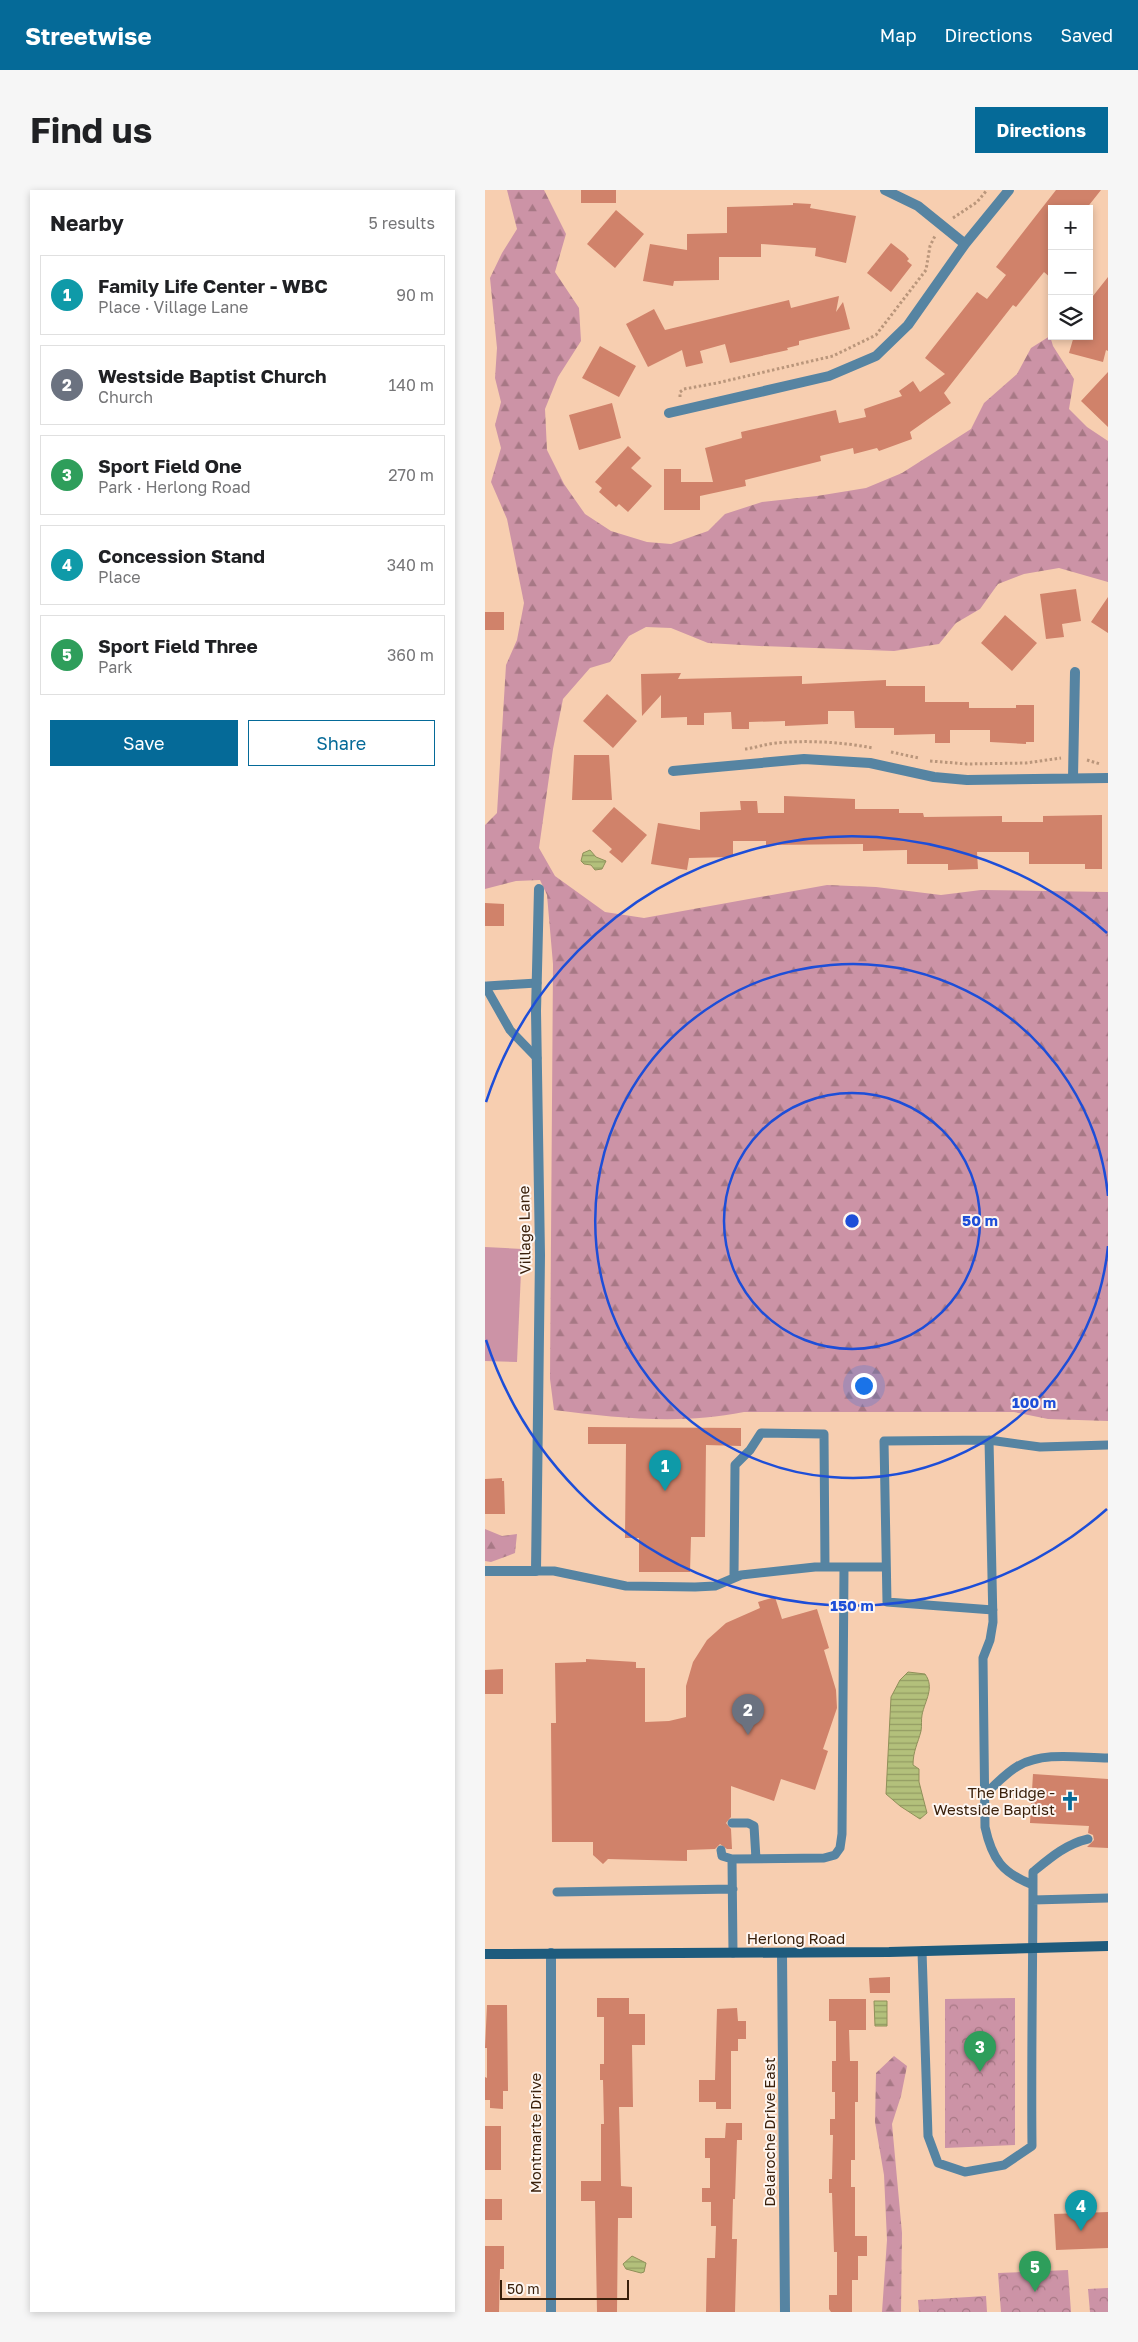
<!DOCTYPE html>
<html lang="en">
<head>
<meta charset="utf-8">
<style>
	:root { --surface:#fff; --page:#f6f6f6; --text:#202124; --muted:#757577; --line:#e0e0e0; --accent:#056a98 }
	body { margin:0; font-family:"Golos Text",sans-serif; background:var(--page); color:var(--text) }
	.controls { position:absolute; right:15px; top:15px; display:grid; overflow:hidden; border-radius:0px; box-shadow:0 2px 8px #0003 }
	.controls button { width:45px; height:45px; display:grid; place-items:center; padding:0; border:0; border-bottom:1px solid var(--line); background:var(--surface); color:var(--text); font:25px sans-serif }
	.scale { position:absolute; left:15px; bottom:12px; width:129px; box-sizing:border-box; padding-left:5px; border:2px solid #3a200b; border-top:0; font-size:14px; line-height:18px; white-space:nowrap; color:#3a200b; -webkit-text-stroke:4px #fef6f1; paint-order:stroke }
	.you { position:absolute; left:378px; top:1195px; width:18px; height:18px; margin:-12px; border:4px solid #fff; border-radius:50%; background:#1a73e8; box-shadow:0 0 0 8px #1a73e833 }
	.badge { display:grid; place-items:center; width:32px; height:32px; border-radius:50%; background:var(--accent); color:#fff; font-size:16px; font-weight:700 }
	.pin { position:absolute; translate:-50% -41px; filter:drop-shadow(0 1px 2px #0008) }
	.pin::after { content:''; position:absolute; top:26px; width:18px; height:15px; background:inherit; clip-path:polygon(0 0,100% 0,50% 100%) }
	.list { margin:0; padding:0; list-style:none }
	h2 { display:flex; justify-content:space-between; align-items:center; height:65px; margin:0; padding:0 20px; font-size:21px }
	h2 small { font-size:16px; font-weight:400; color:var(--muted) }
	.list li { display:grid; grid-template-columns:32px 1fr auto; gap:15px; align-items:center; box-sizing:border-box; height:80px; margin:0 10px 10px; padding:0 10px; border:1px solid var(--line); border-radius:0px }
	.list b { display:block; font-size:19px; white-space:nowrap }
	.list p { margin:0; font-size:16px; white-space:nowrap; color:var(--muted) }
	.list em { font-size:16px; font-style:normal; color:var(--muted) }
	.actions { display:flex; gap:10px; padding:15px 20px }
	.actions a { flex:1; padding:11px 0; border:1px solid var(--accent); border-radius:0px; text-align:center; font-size:18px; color:var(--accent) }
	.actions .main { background:var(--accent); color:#fff }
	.icon { flex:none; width:28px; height:28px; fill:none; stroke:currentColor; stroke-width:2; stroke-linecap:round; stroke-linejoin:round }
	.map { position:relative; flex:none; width:623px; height:2122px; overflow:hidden; border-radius:0px }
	header { display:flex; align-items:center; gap:30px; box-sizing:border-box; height:70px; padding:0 25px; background:var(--accent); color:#fff }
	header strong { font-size:24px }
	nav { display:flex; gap:28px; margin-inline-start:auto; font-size:18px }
	.intro { display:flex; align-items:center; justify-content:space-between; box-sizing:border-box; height:120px; padding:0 30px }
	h1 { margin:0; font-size:35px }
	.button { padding:12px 22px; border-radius:0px; background:var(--accent); color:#fff; font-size:18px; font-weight:700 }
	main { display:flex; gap:30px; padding:0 30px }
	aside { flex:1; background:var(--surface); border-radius:0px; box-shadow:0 2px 8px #0003 }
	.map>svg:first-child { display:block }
	.forest { fill:url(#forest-firs) }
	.park { fill:url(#park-crowns) }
	.pitch { fill:#cc93a6 }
	.water { fill:url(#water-rules); stroke:#8f9059 }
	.building { fill:#d0826a }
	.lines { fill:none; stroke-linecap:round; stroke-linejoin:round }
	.path { stroke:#ba967b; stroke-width:3; stroke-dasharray:2.5 2.5; stroke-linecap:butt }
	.lane { stroke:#5684a2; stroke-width:9 }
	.street { stroke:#5684a2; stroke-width:10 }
	.secondary { stroke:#1e5b7d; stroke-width:10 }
	.ring { fill:none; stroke:#1d4ed8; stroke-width:2.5 }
	.labels { text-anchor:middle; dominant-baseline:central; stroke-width:4; stroke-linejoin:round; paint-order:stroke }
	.street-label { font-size:15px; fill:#3a200b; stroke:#fef6f1 }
	.poi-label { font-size:15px; fill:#3a200b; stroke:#fef6f1; text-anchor:end }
	.centre { fill:#1d4ed8; stroke:#fef6f1; stroke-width:2.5 }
	.ring-label { font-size:15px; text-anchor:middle; font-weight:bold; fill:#1d4ed8; stroke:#fef6f1; stroke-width:4; stroke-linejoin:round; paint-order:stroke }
</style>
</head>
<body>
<header>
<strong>Streetwise</strong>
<nav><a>Map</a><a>Directions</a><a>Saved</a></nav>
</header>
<div class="intro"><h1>Find us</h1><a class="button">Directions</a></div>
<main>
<aside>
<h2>Nearby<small>5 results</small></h2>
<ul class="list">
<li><span class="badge" style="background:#0f9aa8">1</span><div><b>Family Life Center - WBC</b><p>Place · Village Lane</p></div><em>90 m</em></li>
<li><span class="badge" style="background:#6b7280">2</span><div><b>Westside Baptist Church</b><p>Church</p></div><em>140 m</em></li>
<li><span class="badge" style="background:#2e9e5b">3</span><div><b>Sport Field One</b><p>Park · Herlong Road</p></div><em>270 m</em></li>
<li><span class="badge" style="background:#0f9aa8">4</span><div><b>Concession Stand</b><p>Place</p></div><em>340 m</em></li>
<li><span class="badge" style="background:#2e9e5b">5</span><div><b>Sport Field Three</b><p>Park</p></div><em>360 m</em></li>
</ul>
<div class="actions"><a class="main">Save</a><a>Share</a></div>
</aside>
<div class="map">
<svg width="623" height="2122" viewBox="0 0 623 2122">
	<defs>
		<pattern id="forest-firs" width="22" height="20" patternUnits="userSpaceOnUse" patternTransform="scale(1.25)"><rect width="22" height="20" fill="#cc93a6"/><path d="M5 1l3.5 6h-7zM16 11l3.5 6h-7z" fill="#a77885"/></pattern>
		<pattern id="park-crowns" width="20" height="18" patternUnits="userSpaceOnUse" patternTransform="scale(1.25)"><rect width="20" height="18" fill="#cc93a6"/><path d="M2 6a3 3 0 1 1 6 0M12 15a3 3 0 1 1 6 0" fill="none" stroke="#a77885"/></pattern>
		<pattern id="water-rules" width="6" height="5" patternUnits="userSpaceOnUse" patternTransform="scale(1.25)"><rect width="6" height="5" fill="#b3c07b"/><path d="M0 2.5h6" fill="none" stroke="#939c63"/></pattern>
	</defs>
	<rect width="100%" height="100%" fill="#f7ceb0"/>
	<!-- forest -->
	<path class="forest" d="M22 0H59L81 44 70 82 94 118 96 151 73 187 60 219 62 260 79 294 100 324 126 341 162 352 186 354 223 341 240 324 277 312 332 306 381 298 417 283 486 239 499 213 532 184 546 158 565 146 568 156 589 189 584 219 602 237 623 251V392L574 378 539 384 513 394 495 419 471 433 454 454 409 461 274 456 223 453 186 438 161 437 144 446 125 472 105 478 78 509 68 559 54 658 70 686 120 722 159 728 342 695 391 697 456 705 496 700 623 702V1231L563 1229 529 1222H259C195 1235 133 1228 69 1220L65 1189 68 774 62 705 55 690 31 691 0 699V635L12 623 21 475 32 450 39 413 22 329 6 292 16 258 10 235 16 212 10 188 12 158 5 88 17 63 32 39Z
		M0 1339 17 1346 32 1344 30 1363 6 1372 0 1371Z
		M409 1866 422 1876 416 1906 407 1934 417 2043 416 2122H397L402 2050 399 1985 390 1932 391 1883Z"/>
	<!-- park -->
	<path class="park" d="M530 1808V1955L460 1958V1809Z
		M583 2080 586 2122H516L513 2083Z
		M623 2098V2122H605L603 2099Z
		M501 2106 502 2122H434L433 2110Z"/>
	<!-- pitch -->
	<path class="pitch" d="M0 1057 37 1059 32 1172 0 1171Z"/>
	<!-- water -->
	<path class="water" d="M105 660 111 667 121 671 117 679 110 680 106 675 99 674 96 671 98 663Z
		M423 1482 440 1484C450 1498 440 1510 437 1525 436 1530 437 1535 436 1541 433 1553 428 1561 428 1575L434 1579V1592L442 1623 435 1629 415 1616 401 1604 406 1507 415 1490Z
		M389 1811H402V1836H390Z
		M147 2066 161 2073 159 2082 156 2083 141 2079 138 2074Z"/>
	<!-- building -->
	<path class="building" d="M96 0H131V13H96Z
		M571 0H616L601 19H567V89L559 82 531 117 528 115 459 203 466 213 425 242 427 249 394 261 392 258 369 264 368 258 335 266 336 271 260 290 261 296 215 306V320H179V279H196V292H228L220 258 257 248 256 242 351 220 354 233 381 227 379 219 417 206 414 201 428 191 435 202 460 184 440 168 492 102 502 109 521 85 511 77Z
		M308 13 326 14 325 18 371 26 361 73 330 66 331 58 276 54V67H234V90L189 91 188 96 158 91 165 54 202 60V44L242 43V17L308 15Z
		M131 20 159 44 130 78 102 54Z
		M406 53 420 64 424 69 422 71 427 75 406 102 382 83Z
		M623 87V161L621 160 618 172 584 163 589 146H604V111Z
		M354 106 351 122 358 112 365 139 314 151V155L302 158 303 160 245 173 240 154 215 161 218 173 201 177 197 160 163 177 141 134 169 119 180 140 304 110 306 118Z
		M115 156 151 176 134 207 97 188Z
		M623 182V237L596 211Z
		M127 213 136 248 94 260 84 225Z
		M143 256 156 268 146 278 167 296 143 322 134 314 131 317 114 302 117 298 110 292Z
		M591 399 596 431 577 434 579 447 561 449 555 404Z
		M623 407V443L606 432Z
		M0 422H19V440H0Z
		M520 425 552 453 527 481 496 453Z
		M196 483 193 489 317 486V494L401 490V496H440V512H484V518H531V515H549V552H541V554L505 552V540H465V553H450V544L409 545V538H370L369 521H343V534L300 536V531L264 532V539H247L246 522 219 523V535H202V527L176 528V505L157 526 156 484Z
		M122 504 152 531 128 558 98 531Z
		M89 565H124L127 610H87Z
		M299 606 370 609V619H414V623H438L439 627 517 626V632H558V626L617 625V679H600V674H544V662H492L493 679 463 680V674H422V660L378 661V654L281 655V651H248V667L204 668 202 680 166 674 173 633 215 640V622L256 620 255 611H272L273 623H299Z
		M129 617 162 645 137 673 124 662 127 659 107 641Z
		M0 713 19 714V736H0Z
		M103 1237 256 1238V1256L221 1255 220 1347H206L205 1382H154V1348H140L141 1254H103Z
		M17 1288V1291H19L20 1324H0V1289Z
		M290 1407 297 1429 332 1419 344 1458 339 1460 351 1500 352 1518 338 1559 343 1561 330 1600 296 1589 289 1611 246 1596V1627L241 1633 246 1639 247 1659H242L235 1654 230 1659 202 1660V1671L123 1669 118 1674 108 1665V1652H67L66 1533H71L70 1473 101 1472V1469L151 1472V1478H160V1532L184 1531 201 1527V1496L208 1472 222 1450 241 1433 275 1418 273 1412Z
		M18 1479V1504H0V1480Z
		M548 1584 623 1589V1658L602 1657 609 1650 608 1645 603 1643 604 1636 545 1633Z
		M405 1787V1803H385L384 1788Z
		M112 1808H144V1824H160V1855H147L148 1917H134L136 1996 147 1997V2028H133L132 2122H112L110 2011H96V1991H116V1934H119L118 1890H115V1874H119V1827H112Z
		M344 1809H381V1840H364L365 1871H373V1912H370V1970H366V1997H370V2046H382V2066H373V2090H367V2122H346L344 2119V2105H352V2062H349L347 2003H344V1989H347L348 1945H345V1929H350V1902H347V1871H351V1831H344Z
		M2 1815H22L23 1901H18V1919L5 1918V1910H0V1887L2 1888V1858H0Z
		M252 1818 253 1831H261V1849H253V1861H246V1919H231V1912H214V1890H230L232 1819Z
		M241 1933H257V1950H252L250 2009H248L247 2049H252L250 2122H221L222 2068H230L231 2036H226V2012H217V1998H225V1968H220V1948H240Z
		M0 1936H16V1980H0Z
		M0 2009H17V2030H0Z
		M623 2022V2058L571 2060 569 2024Z
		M0 2056H19V2079H15L14 2122H0Z"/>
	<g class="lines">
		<!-- path -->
		<path class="path" d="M468 28 492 12 502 0
			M195 207V202L199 199 232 193 348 166 391 145 441 80 445 56 450 46
			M260 559C270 558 280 554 291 553 322 550 357 552 388 558
			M406 562 434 568
			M602 570 615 574
			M445 571 482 574 541 573 576 568"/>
		<!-- lane -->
		<path class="lane" d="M0 796 25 840 52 868
			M2 796 52 793
			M504 1250 508 1432 505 1450 498 1468 500 1637C507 1669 517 1683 548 1695
			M51 1381H69L141 1396 210 1397 230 1396 256 1385 330 1377H400
			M249 1387 250 1275 265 1260 276 1243 339 1244 340 1377
			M508 1420 402 1412 399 1251 504 1250 555 1257 623 1255
			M500 1604C510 1595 521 1583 533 1576 559 1561 595 1568 623 1568
			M247 1633H263L269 1636 271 1669
			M236 1660 237 1666 247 1669
			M72 1702 248 1699
			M548 1710 623 1708
			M437 1761 443 1946 453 1973 480 1982 519 1975 547 1956C546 1864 548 1774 548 1682 565 1668 581 1654 603 1649
			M248 1763 247 1669 339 1668 350 1665 355 1658 357 1644 359 1377"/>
		<!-- street -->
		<path class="street" d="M400 0 433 16 480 54
			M184 223 344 186 391 166 423 135 480 54 524 0
			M188 581 319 569 385 573 449 587 482 590 623 588
			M588 588 590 482
			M0 1381H51L55 1065 51 821 54 699
			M297 1763 300 2122
			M66 2122V1763"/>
		<!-- secondary -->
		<path class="secondary" d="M0 1764 404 1762 623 1756"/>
	</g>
	<!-- distance rings -->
	<g class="ring">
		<circle cx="367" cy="1031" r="128"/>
		<path d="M623 1056A257 257 0 1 1 623 1006"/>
		<path d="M622 1319A385 385 0 0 1 1 1150M1 912A385 385 0 0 1 622 743"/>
	</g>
	<!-- icons -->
	<defs>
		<symbol id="church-bare" viewBox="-9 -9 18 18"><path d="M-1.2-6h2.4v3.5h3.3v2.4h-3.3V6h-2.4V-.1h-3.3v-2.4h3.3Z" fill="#056a98" stroke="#fef6f1" stroke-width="2.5" paint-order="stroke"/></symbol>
	</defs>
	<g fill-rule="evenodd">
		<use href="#church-bare" x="571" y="1597" width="28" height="28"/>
	</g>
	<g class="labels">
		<!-- street labels -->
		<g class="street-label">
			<text transform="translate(39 1040) rotate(-91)">Village Lane</text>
			<text x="311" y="1748">Herlong Road</text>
			<text transform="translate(284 1942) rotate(-90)">Delaroche Drive East</text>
			<text transform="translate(50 1943) rotate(-90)">Montmarte Drive</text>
		</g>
		<!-- poi labels -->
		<g class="poi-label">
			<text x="570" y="1602">The Bridge -<tspan x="570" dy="17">Westside Baptist</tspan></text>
		</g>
	</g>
	<circle cx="367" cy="1031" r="8" class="centre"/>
	<g class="ring-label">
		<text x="495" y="1036">50 m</text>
		<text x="549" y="1218">100 m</text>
		<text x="367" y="1421">150 m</text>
	</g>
</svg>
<div class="controls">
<button>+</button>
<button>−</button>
<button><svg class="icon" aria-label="layers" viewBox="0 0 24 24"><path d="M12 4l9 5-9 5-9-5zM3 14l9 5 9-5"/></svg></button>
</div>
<div class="scale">50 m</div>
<div class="you"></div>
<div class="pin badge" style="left:180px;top:1301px;background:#0f9aa8">1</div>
<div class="pin badge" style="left:263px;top:1545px;background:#6b7280">2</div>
<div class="pin badge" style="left:495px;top:1882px;background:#2e9e5b">3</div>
<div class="pin badge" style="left:596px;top:2041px;background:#0f9aa8">4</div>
<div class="pin badge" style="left:550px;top:2102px;background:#2e9e5b">5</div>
</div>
</main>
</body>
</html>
